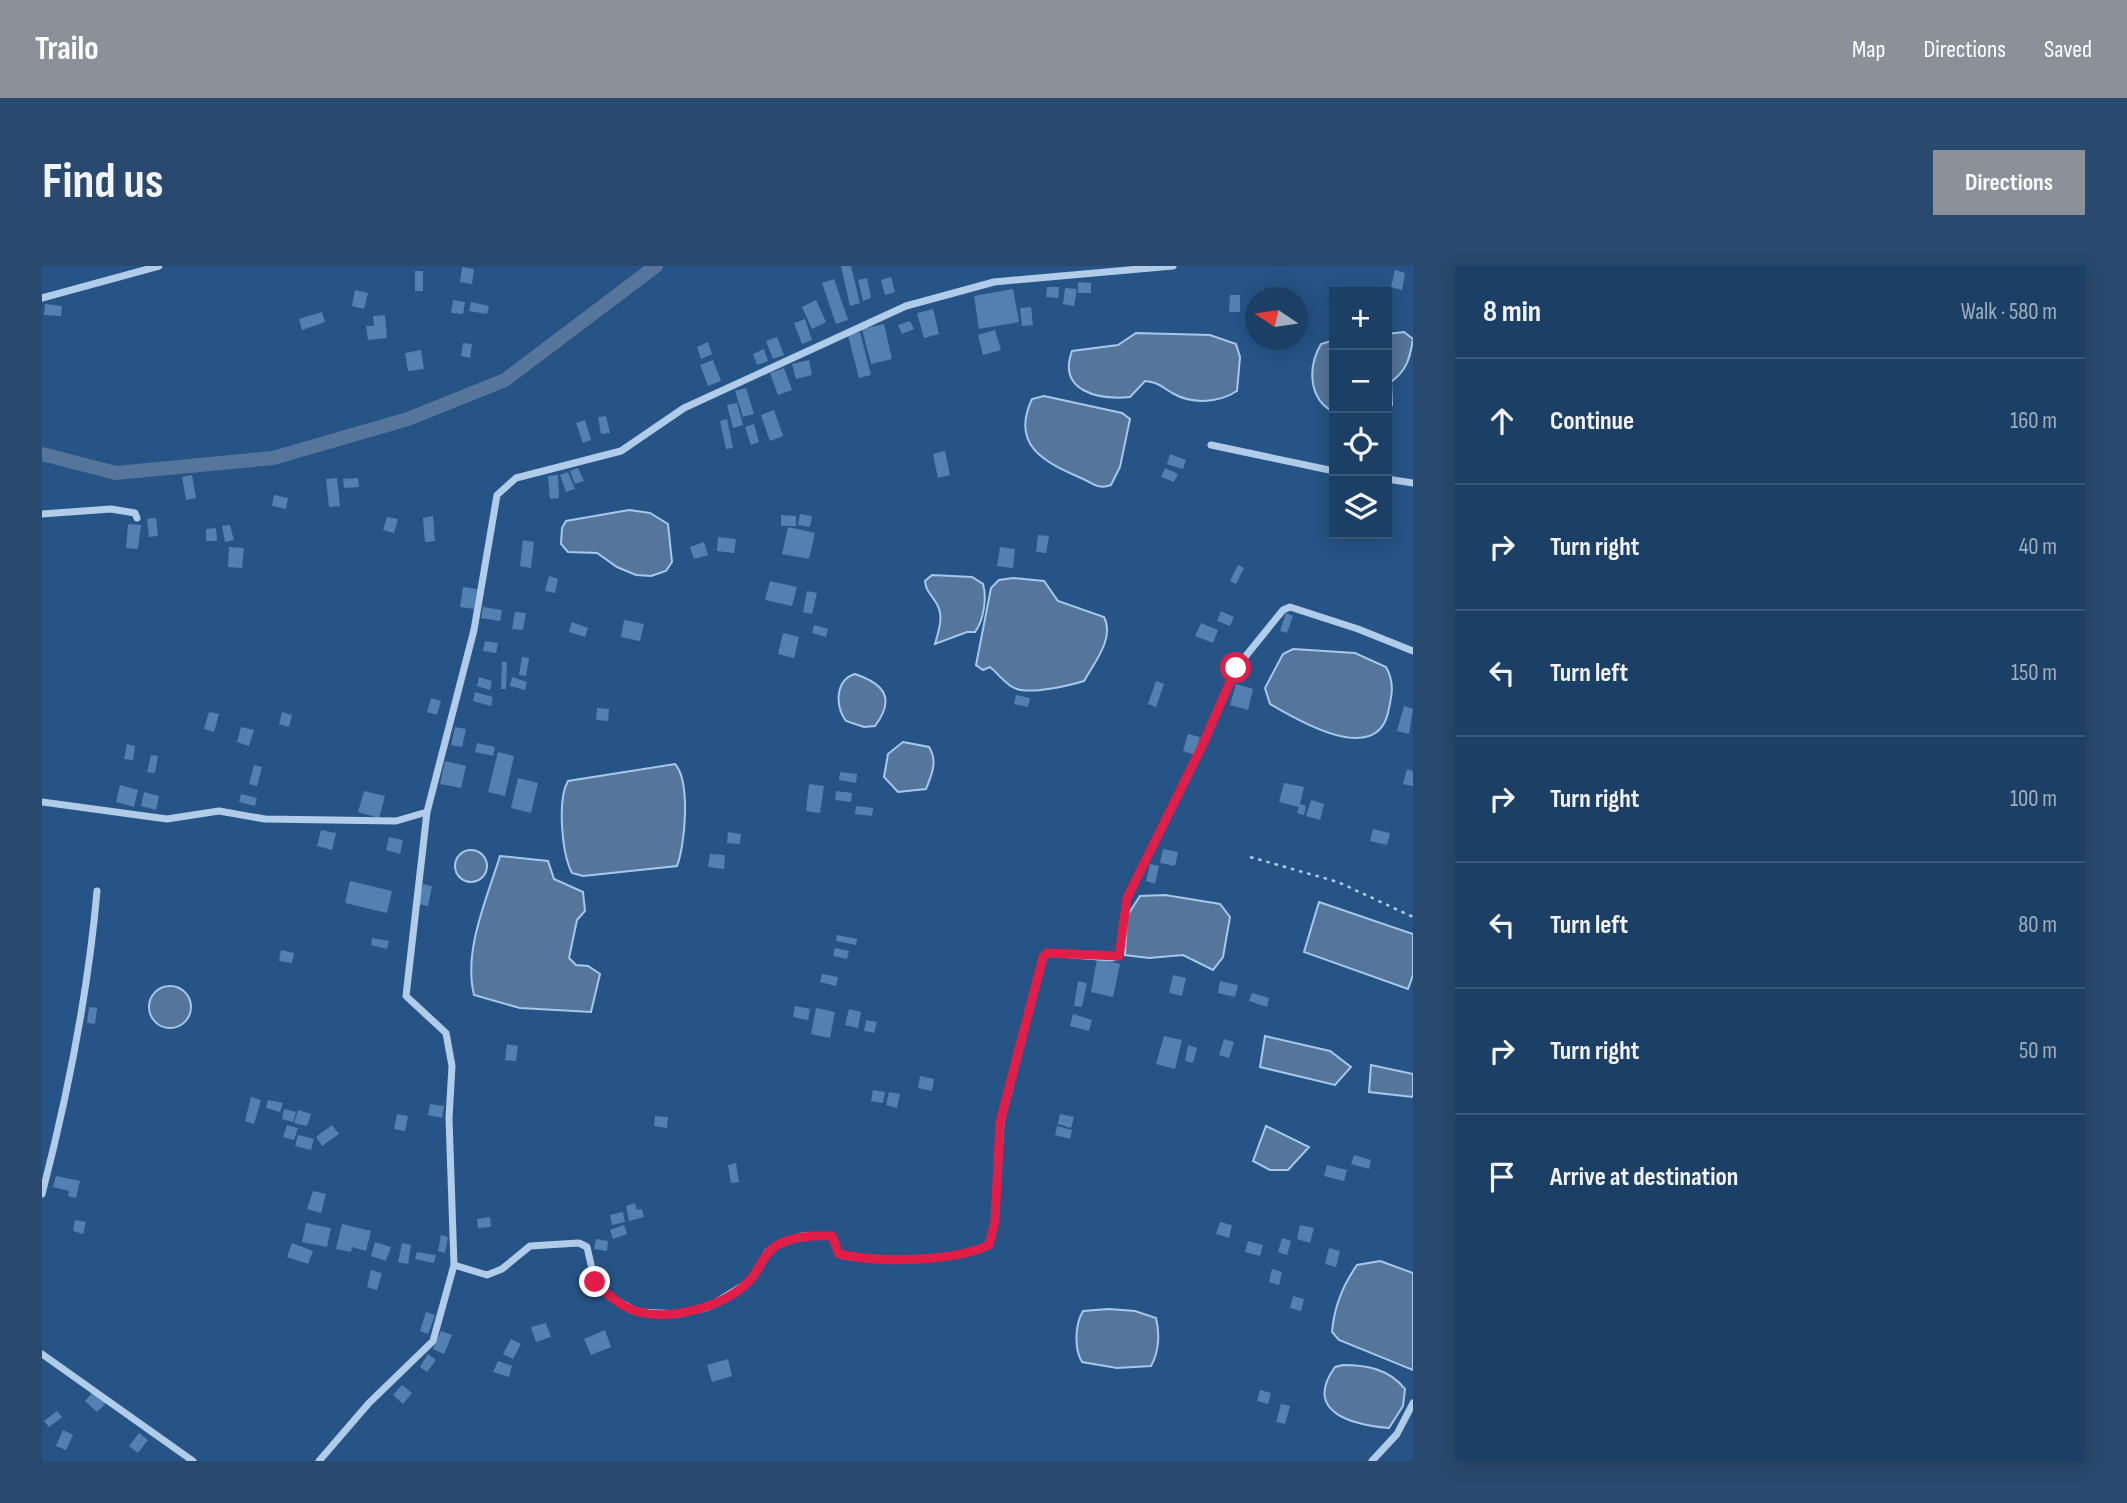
<!DOCTYPE html>
<html lang="en">
<head>
<meta charset="utf-8">
<style>
	:root { --surface:#1c3f65; --page:#294a6e; --text:#f1f3f6; --muted:#a0afbf; --line:#3a5879; --accent:#8c9099 }
	body { margin:0; font-family:"Sofia Sans Condensed",sans-serif; background:var(--page); color:var(--text) }
	.controls { position:absolute; right:21px; top:21px; display:grid; overflow:hidden; border-radius:0px; box-shadow:0 4px 18px #0003 }
	.controls button { width:63px; height:63px; display:grid; place-items:center; padding:0; border:0; border-bottom:2px solid var(--line); background:var(--surface); color:var(--text); font:35px sans-serif }
	.compass { position:absolute; left:1203px; top:21px; width:63px; height:63px; border-radius:50%; background:var(--surface); box-shadow:0 4px 18px #0003; rotate:283deg }
	.stop { position:absolute; width:21px; height:21px; margin:-16px; border:5px solid #e11d48; border-radius:50%; background:#fff }
	.stop.end { background:#e11d48; border-color:#fff; box-shadow:0 2px 7px #0008 }
	.list { margin:0; padding:0; list-style:none }
	h2 { display:flex; justify-content:space-between; align-items:center; height:91px; margin:0; padding:0 28px; font-size:30px }
	h2 small { font-size:23px; font-weight:400; color:var(--muted) }
	.list li { display:grid; grid-template-columns:46px 1fr auto; gap:21px; align-items:center; box-sizing:border-box; height:126px; padding:0 28px; border-top:2px solid var(--line) }
	.list b { display:block; font-size:26px; white-space:nowrap }
	.list em { font-size:23px; font-style:normal; color:var(--muted) }
	.icon { flex:none; width:38px; height:38px; fill:none; stroke:currentColor; stroke-width:2; stroke-linecap:round; stroke-linejoin:round }
	.map { position:relative; flex:none; width:1371px; height:1195px; overflow:hidden; border-radius:0px }
	header { display:flex; align-items:center; gap:42px; box-sizing:border-box; height:98px; padding:0 35px; background:var(--accent); color:#fff }
	header strong { font-size:33px }
	nav { display:flex; gap:38px; margin-inline-start:auto; font-size:24px }
	.intro { display:flex; align-items:center; justify-content:space-between; box-sizing:border-box; height:168px; padding:0 42px }
	h1 { margin:0; font-size:49px }
	.button { padding:18px 32px; border-radius:0px; background:var(--accent); color:#fff; font-size:24px; font-weight:700 }
	main { display:flex; gap:42px; padding:0 42px }
	aside { flex:1; background:var(--surface); border-radius:0px; box-shadow:0 4px 18px #0003 }
	.map>svg:first-child { display:block }
	.water { fill:#55759a; stroke:#a6c8e9; stroke-width:2 }
	.lines { fill:none; stroke-linecap:round; stroke-linejoin:round }
	.canal { stroke:#55759a; stroke-width:14 }
	.building { fill:#5280b1 }
	.path { stroke:#b1cce9; stroke-width:2.5; stroke-dasharray:3.5 5; stroke-linecap:butt }
	.minor { stroke:#b1cce9; stroke-width:7 }
	.route { stroke:#e11d48; stroke-width:9 }
</style>
</head>
<body>
<header>
<strong>Trailo</strong>
<nav><a>Map</a><a>Directions</a><a>Saved</a></nav>
</header>
<div class="intro"><h1>Find us</h1><a class="button">Directions</a></div>
<main>
<div class="map">
<svg width="1371" height="1195" viewBox="0 0 1371 1195">
	<rect width="100%" height="100%" fill="#265487"/>
	<!-- water -->
	<path class="water" d="M1362 66 1371 73C1368 92 1365 104 1349 116L1350 139 1345 146V68Z
		M1094 67 1168 69 1194 78 1198 91 1195 125C1178 136 1152 139 1132 128 1121 122 1117 116 1103 115L1088 131C1058 134 1015 126 1030 85L1076 79Z
		M1292 74V146C1267 134 1265 102 1279 78Z
		M1002 130 1080 147 1088 153 1078 201 1069 219C1056 224 1051 217 1039 212 1003 196 968 180 990 133Z
		M587 244 608 247 626 258 630 296 624 305 609 310 594 309 575 301 555 287 526 286 519 278 520 262 524 255Z
		M890 309 930 311 941 318C945 331 942 354 933 366H925L893 378C897 363 903 349 893 335 888 327 884 325 883 315Z
		M971 312 1002 315 1016 335 1062 351C1073 372 1052 397 1042 415 1026 420 989 428 975 423 964 420 957 408 948 401L941 404 934 399 949 322 957 314Z
		M1251 383 1313 387 1344 401C1353 417 1350 429 1346 447 1333 500 1257 455 1228 438L1223 422 1241 388Z
		M813 408C842 418 854 432 833 460L822 461 804 455C793 440 793 414 813 408Z
		M861 476 887 481C896 495 890 508 884 523L856 526 842 511 846 488Z
		M633 498C649 516 643 579 635 600L541 610 530 607C520 588 515 534 526 515Z
		M413 600a16 16 0 1 1 32 0a16 16 0 1 1-32 0Z
		M458 590 506 595 512 613 541 626 543 645 535 654 527 692 534 699 546 700 558 708 549 746 478 742 432 729C421 685 445 632 458 590Z
		M1123 629 1178 638 1188 651 1181 691 1171 704 1141 689 1107 692 1083 689 1085 650 1098 630Z
		M1277 636 1371 668V709L1366 723 1262 686Z
		M107 741a21 21 0 1 1 42 0a21 21 0 1 1-42 0Z
		M1223 770 1288 785 1309 801 1293 819 1218 801Z
		M1329 799 1371 808V831L1327 826Z
		M1224 860 1267 881 1246 904H1228L1211 895Z
		M1338 995 1371 1007V1104L1297 1074 1290 1066C1292 1041 1301 1019 1315 999Z
		M1067 1043 1093 1045 1114 1052C1118 1068 1117 1086 1109 1100L1075 1102 1040 1096C1032 1083 1033 1058 1041 1045Z
		M1301 1099C1325 1099 1347 1103 1363 1123L1361 1140 1347 1162C1312 1159 1260 1147 1293 1101Z"/>
	<g class="lines">
		<!-- canal -->
		<path class="canal" d="M0 188 74 207 231 192 366 153 463 114 614 0"/>
	</g>
	<!-- building -->
	<path class="building" d="M799 0H809L818 37 808 40Z
		M420 1 432 3 430 18 418 16Z
		M1353 4 1363 7 1360 24 1349 21Z
		M373 5H381V25H373Z
		M849 11 853 26 843 29 839 14Z
		M825 12 829 32 821 35 816 14Z
		M792 13 806 54 794 58 780 17Z
		M1036 16 1049 17V27H1036Z
		M1005 21H1017L1016 32 1004 31Z
		M1023 22 1035 23 1032 40 1021 38Z
		M971 23 977 56 937 63 932 30Z
		M313 24 326 27 322 43 310 40Z
		M1188 29H1198V46H1187Z
		M411 34 423 36 421 48 409 47Z
		M774 34 784 56 770 63 760 41Z
		M429 36 447 40 445 48 427 45Z
		M3 38 20 40 19 50 2 49Z
		M989 41 991 59 980 60 978 42Z
		M891 43 897 68 882 72 875 47Z
		M280 46 283 56 260 64 257 53Z
		M343 49 345 72 326 74 324 60H332L331 50Z
		M763 53 770 74 760 78 752 57Z
		M868 55 872 63 860 68 856 59Z
		M842 58 850 93 829 98 820 63Z
		M953 64 959 84 941 89 936 69Z
		M818 66 829 109 817 112 806 69Z
		M735 71 742 89 731 93 724 75Z
		M666 76 670 88 659 93 655 81Z
		M421 77 430 78 428 92 419 90Z
		M722 83 726 95 715 99 711 88Z
		M379 84 382 103 366 105 363 87Z
		M671 94 679 115 666 120 658 99Z
		M767 94 770 109 754 113 750 98Z
		M742 102 750 124 736 129 728 107Z
		M704 122 712 148 701 151 693 125Z
		M695 137 701 159 691 162 685 139Z
		M732 144 741 170 728 175 719 149Z
		M564 150 568 167 559 168 556 151Z
		M685 153 691 182 684 183 678 155Z
		M543 154 549 174 541 177 534 157Z
		M712 158 717 176 709 179 703 161Z
		M903 185 908 209 896 212 891 188Z
		M1128 188 1144 194 1141 203 1125 198Z
		M536 202 542 215 533 218 528 205Z
		M1123 202 1136 208 1132 216 1119 211Z
		M526 206 533 223 524 226 518 209Z
		M150 209 154 232 144 234 140 211Z
		M516 209 517 232 508 233 506 210Z
		M295 212 298 240 287 241 284 213Z
		M316 212 317 221 302 222 301 213Z
		M232 229 246 232 244 243 230 240Z
		M758 248 770 250 768 261 756 259Z
		M739 249 754 250V260H739Z
		M391 250 393 275 383 276 381 252Z
		M345 251 356 253 352 267 341 264Z
		M114 252 116 270 107 271 105 253Z
		M86 258 99 259 96 283 84 282Z
		M188 259 192 274 183 276 180 260Z
		M746 261 773 267 767 293 740 288Z
		M174 262 175 275H164V263Z
		M996 269 1007 270 1004 287 994 286Z
		M676 271 694 273 692 287 675 285Z
		M481 274 492 276 489 302 478 300Z
		M662 276 666 289 652 293 648 281Z
		M187 281 202 282 200 302 186 301Z
		M958 281 973 283 971 302 955 300Z
		M1196 299 1202 302 1194 318 1188 315Z
		M507 310 516 313 513 327 503 325Z
		M728 315 755 321 750 340 723 334Z
		M421 321 435 323 432 343 418 341Z
		M765 325 775 327 770 348 761 346Z
		M441 341 460 344 458 355 439 352Z
		M1179 345 1192 351 1188 360 1175 355Z
		M473 346 484 347 481 364 470 363Z
		M1244 347 1251 350 1245 367 1238 365Z
		M582 354 602 358 598 375 579 371Z
		M530 356 546 362 543 371 527 366Z
		M1159 357 1176 364 1171 377 1153 370Z
		M772 359 786 363 784 371 770 367Z
		M741 367 757 371 752 392 736 388Z
		M443 375 456 377 454 387 441 385Z
		M480 391 487 392 484 410 477 409Z
		M460 396H465L464 423H459Z
		M437 411 450 415 448 424 435 420Z
		M470 411 485 416 483 424 468 420Z
		M1114 415 1122 418 1114 441 1106 438Z
		M1194 418 1211 423 1206 444 1188 439Z
		M433 426 451 431 449 440 431 435Z
		M974 429 988 432 986 441 972 438Z
		M389 432 399 435 395 449 385 446Z
		M1362 440 1371 443 1367 468 1355 465Z
		M555 442 567 443 566 455 554 454Z
		M167 446 177 448 172 466 162 463Z
		M240 446 250 449 247 461 237 458Z
		M199 461 212 464 207 480 195 476Z
		M413 461 424 463 420 481 409 479Z
		M1146 468 1158 471 1153 489 1141 485Z
		M435 477 453 481 451 490 433 486Z
		M85 478 93 480 91 494 82 493Z
		M456 486 472 490 463 530 446 526Z
		M109 489 116 490 113 507 105 506Z
		M403 495 424 500 419 522 398 518Z
		M212 499 220 501 215 520 207 518Z
		M1365 503 1371 505V520L1361 518Z
		M798 506 815 508 814 517 797 514Z
		M476 512 496 517 489 547 469 542Z
		M1242 517 1262 521 1258 538 1264 540 1262 549 1255 547 1257 541 1237 536Z
		M767 518 782 520 778 547 764 545Z
		M78 519 96 524 92 541 74 536Z
		M322 525 343 530 337 552 316 546Z
		M794 525 810 527 809 536 793 534Z
		M102 526 117 530 114 544 99 540Z
		M199 528 215 532 213 540 197 536Z
		M1269 534 1282 538 1278 554 1264 550Z
		M814 540 831 542 830 550 813 548Z
		M1331 563 1348 567 1345 579 1328 575Z
		M279 564 294 567 290 584 275 580Z
		M686 566 699 568 698 578 685 577Z
		M347 571 361 574 358 588 344 584Z
		M1121 583 1136 586 1133 600 1118 597Z
		M668 588 683 589 682 603 666 601Z
		M1108 598 1117 600 1113 618 1104 615Z
		M308 615 350 625 345 647 303 637Z
		M381 618 390 620 386 640 377 638Z
		M795 669 815 673 814 679 794 675Z
		M330 672 347 675 345 683 329 679Z
		M793 682 807 685 805 693 791 690Z
		M239 684 252 687 250 697 237 695Z
		M1055 693 1078 698 1071 731 1049 726Z
		M780 708 796 711 794 720 778 716Z
		M1131 709 1144 712 1140 730 1127 727Z
		M1036 715 1045 717 1040 741 1032 740Z
		M1178 715 1196 719 1193 731 1176 727Z
		M1210 727 1227 732 1225 741 1207 735Z
		M753 740 768 743 766 754 751 751Z
		M47 741 55 742 53 758 45 757Z
		M774 742 793 746 788 772 769 768Z
		M807 743 819 746 816 762 803 759Z
		M1031 748 1050 754 1047 765 1028 760Z
		M824 754 835 756 832 767 822 765Z
		M1122 770 1140 774 1133 803 1114 798Z
		M1182 773 1192 776 1187 792 1177 789Z
		M465 778 476 780 474 795 463 794Z
		M1146 779 1155 782 1151 797 1143 795Z
		M878 810 892 813 890 825 876 822Z
		M831 824 843 826 841 837 829 835Z
		M847 826 858 828 855 842 844 839Z
		M209 831 219 834 212 858 203 855Z
		M226 834 241 837 238 846 224 842Z
		M388 838 402 840 400 852 386 849Z
		M242 843 254 846 251 856 240 853Z
		M256 844 269 848 265 860 252 857Z
		M355 848 366 850 363 865 352 863Z
		M1018 848 1032 851 1029 862 1016 858Z
		M613 850 626 851 625 862 612 860Z
		M245 859 256 862 252 874 241 871Z
		M290 859 297 868 280 880 274 871Z
		M1015 860 1030 864 1028 873 1013 869Z
		M256 869 272 873 269 884 253 880Z
		M1312 889 1329 894 1327 903 1309 898Z
		M694 897 697 916 689 917 686 899Z
		M1285 899 1305 904 1302 915 1282 910Z
		M14 910 38 915 34 932 26 930 27 925 11 921Z
		M271 925 284 928 279 947 265 943Z
		M593 937 595 944 600 943 602 951 587 955 584 940Z
		M581 946 583 956 570 959 568 949Z
		M448 951 449 961 436 962 435 953Z
		M33 954 44 956 41 968 31 965Z
		M1178 956 1190 959 1187 972 1174 968Z
		M264 957 289 962 285 981 260 976Z
		M300 958 329 965 324 985 310 981 309 986 294 983Z
		M582 959 585 968 571 973 568 964Z
		M1258 959 1272 962 1268 977 1255 973Z
		M399 969 406 971 403 987 396 985Z
		M1240 972 1249 975 1245 989 1236 986Z
		M554 973 566 975 565 985 552 983Z
		M1206 975 1221 979 1218 990 1203 986Z
		M333 976 349 981 344 995 329 990Z
		M250 977 271 985 266 998 245 991Z
		M360 977 369 979 366 998 356 996Z
		M1287 982 1298 985 1294 1001 1283 998Z
		M375 986 394 989 392 997 373 993Z
		M1230 1003 1240 1006 1237 1019 1227 1016Z
		M329 1004 340 1007 335 1024 325 1021Z
		M1251 1030 1262 1033 1259 1045 1248 1042Z
		M384 1046 393 1049 386 1068 378 1065Z
		M504 1057 509 1071 494 1076 489 1061Z
		M563 1064 569 1081 549 1089 542 1073Z
		M399 1065 410 1069 402 1088 391 1083Z
		M469 1073 479 1078 471 1093 461 1088Z
		M386 1088 394 1094 385 1106 378 1101Z
		M686 1093 690 1110 670 1116 665 1099Z
		M456 1095 470 1100 467 1111 451 1106Z
		M360 1119 370 1127 361 1138 351 1129Z
		M1218 1124 1229 1127 1226 1138 1215 1135Z
		M52 1125 64 1137 55 1146 43 1135Z
		M1239 1138 1248 1140 1243 1158 1234 1156Z
		M15 1145 20 1151 7 1161 2 1155Z
		M21 1164 31 1169 24 1184 14 1180Z
		M97 1167 106 1174 96 1187 87 1180Z"/>
	<g class="lines">
		<!-- path -->
		<path class="path" d="M1208 591 1296 616 1371 651"/>
		<!-- minor -->
		<path class="minor" d="M0 32 117 0
			M1169 179 1292 205
			M1345 213 1371 217
			M0 248 69 243 93 247 95 252
			M0 536 125 553 177 545 223 553 354 555 385 546
			M0 928C26 828 46 728 55 625
			M412 999 445 1009 460 1003 488 980 537 977 545 981 553 1016 568 1031 596 1046 637 1048 666 1041 707 1016 726 985 738 978 760 970H790L797 988C836 996 911 996 947 979L953 955 959 856 1001 691 1005 687 1070 692 1077 690 1085 632 1160 480 1194 402 1241 344 1248 341 1316 363 1371 385
			M0 1088 151 1195
			M277 1195 327 1137 391 1075 412 999 407 852 410 800 404 767 364 730 385 546 432 364 455 229 474 212 579 185 642 142 864 40 952 16 1131 0
			M1330 1195 1355 1168 1371 1137"/>
	</g>
	<g class="lines">
		<!-- route -->
		<path class="route" d="M553 1016C565 1028 580 1042 597 1046 630 1055 683 1040 707 1015 719 1003 721 986 737 978 753 970 772 969 790 970L797 988C836 997 911 996 947 979L953 955 958 856 1001 691 1005 687 1077 690 1085 632 1160 480 1194 402"/>
	</g>
</svg>
<div class="controls">
<button>+</button>
<button>−</button>
<button><svg class="icon" aria-label="locate" viewBox="0 0 24 24"><circle cx="12" cy="12" r="6"/><path d="M12 2v4M12 18v4M2 12h4M18 12h4"/></svg></button>
<button><svg class="icon" aria-label="layers" viewBox="0 0 24 24"><path d="M12 4l9 5-9 5-9-5zM3 14l9 5 9-5"/></svg></button>
</div>
<svg class="compass" viewBox="-18 -18 36 36"><path d="M0-13l5 13h-10z" fill="#e53935"/><path d="M0 13l5-13h-10z" fill="#a0afbf"/></svg>
<div class="stop" style="left:1194px;top:402px"></div>
<div class="stop end" style="left:553px;top:1016px"></div>
</div>
<aside>
<h2>8 min<small>Walk · 580 m</small></h2>
<ul class="list">
<li><svg class="icon" aria-label="ahead" viewBox="0 0 24 24"><path d="M12 20V5M6 11l6-6 6 6"/></svg><div><b>Continue</b></div><em>160 m</em></li>
<li><svg class="icon" aria-label="right" viewBox="0 0 24 24"><path d="M7 20v-9h11M14 6l5 5-5 5"/></svg><div><b>Turn right</b></div><em>40 m</em></li>
<li><svg class="icon" aria-label="left" viewBox="0 0 24 24"><path d="M17 20v-9H6M10 6l-5 5 5 5"/></svg><div><b>Turn left</b></div><em>150 m</em></li>
<li><svg class="icon" aria-label="right" viewBox="0 0 24 24"><path d="M7 20v-9h11M14 6l5 5-5 5"/></svg><div><b>Turn right</b></div><em>100 m</em></li>
<li><svg class="icon" aria-label="left" viewBox="0 0 24 24"><path d="M17 20v-9H6M10 6l-5 5 5 5"/></svg><div><b>Turn left</b></div><em>80 m</em></li>
<li><svg class="icon" aria-label="right" viewBox="0 0 24 24"><path d="M7 20v-9h11M14 6l5 5-5 5"/></svg><div><b>Turn right</b></div><em>50 m</em></li>
<li><svg class="icon" aria-label="arrive" viewBox="0 0 24 24"><path d="M6 21V4h12l-3 4 3 4H6"/></svg><div><b>Arrive at destination</b></div></li>
</ul>
</aside>
</main>
</body>
</html>
